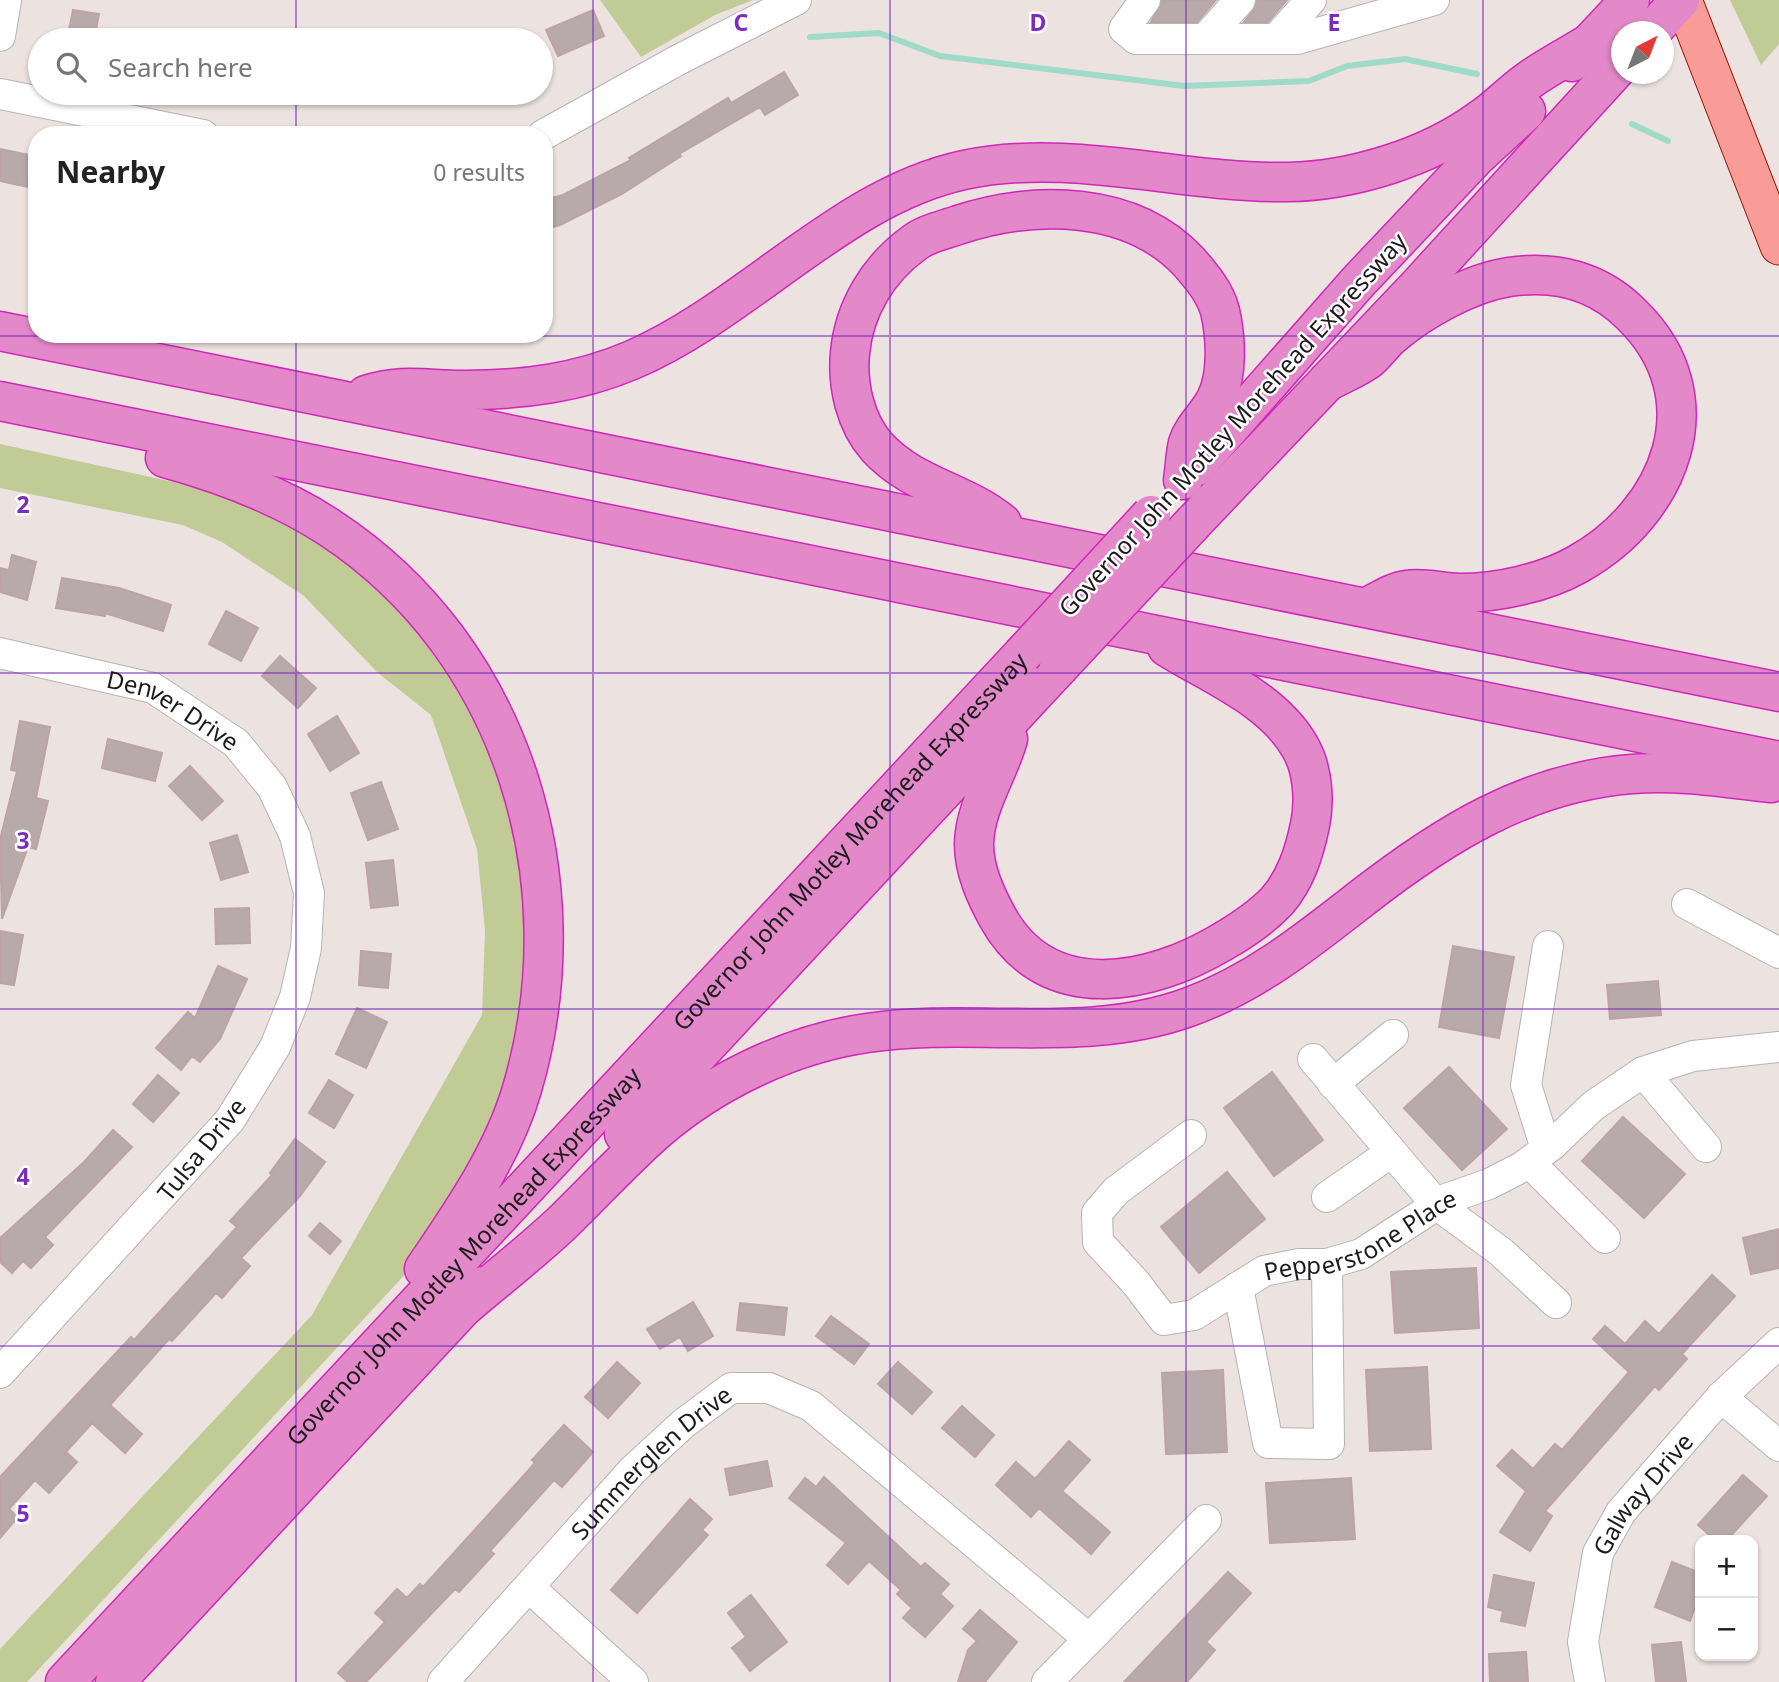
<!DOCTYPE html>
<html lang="en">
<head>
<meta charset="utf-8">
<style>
	:root { --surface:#fff; --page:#f6f6f6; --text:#222; --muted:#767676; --line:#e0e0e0 }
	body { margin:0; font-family:"Noto Sans",sans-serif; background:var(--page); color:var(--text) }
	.controls { position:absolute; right:21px; bottom:21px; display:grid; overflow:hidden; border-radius:14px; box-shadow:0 2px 5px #0004 }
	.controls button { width:63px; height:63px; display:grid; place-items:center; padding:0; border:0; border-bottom:2px solid var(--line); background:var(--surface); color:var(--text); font:35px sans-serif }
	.compass { position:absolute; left:1611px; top:21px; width:63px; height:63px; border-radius:50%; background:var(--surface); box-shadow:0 2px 5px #0004; rotate:42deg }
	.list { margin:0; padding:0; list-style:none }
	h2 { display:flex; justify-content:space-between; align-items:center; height:91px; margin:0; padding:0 28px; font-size:30px }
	h2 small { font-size:23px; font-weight:400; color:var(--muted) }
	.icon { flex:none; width:38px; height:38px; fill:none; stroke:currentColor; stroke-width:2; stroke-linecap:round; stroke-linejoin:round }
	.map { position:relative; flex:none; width:1779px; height:1682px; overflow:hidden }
	.search { position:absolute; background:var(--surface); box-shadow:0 2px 5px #0004; left:28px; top:28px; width:525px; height:77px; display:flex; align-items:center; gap:18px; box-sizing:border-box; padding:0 24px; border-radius:38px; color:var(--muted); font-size:26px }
	.panel { position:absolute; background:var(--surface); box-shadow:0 2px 5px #0004; left:28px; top:126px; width:525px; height:217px; border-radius:28px }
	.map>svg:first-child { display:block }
	.forest { fill:#c1cb95 }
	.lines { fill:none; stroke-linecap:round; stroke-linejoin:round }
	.stream { stroke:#a0dac9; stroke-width:6 }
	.building { fill:#b8aaab; stroke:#bda3a5; stroke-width:2 }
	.minor-casing { stroke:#b4b4b4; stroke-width:32 }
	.major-casing { stroke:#8e1703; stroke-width:39 }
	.highway-casing { stroke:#d027ba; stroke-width:41 }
	.minor { stroke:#fff; stroke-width:30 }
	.major { stroke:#f99c98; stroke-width:37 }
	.highway { stroke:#e388c9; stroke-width:38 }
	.highway-bridge-casing { stroke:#d027ba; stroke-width:41; stroke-linecap:butt }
	.highway-bridge { stroke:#e388c9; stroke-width:38 }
	.grid { fill:none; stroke:#7b2cbf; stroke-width:2; stroke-opacity:0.55 }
	.labels { text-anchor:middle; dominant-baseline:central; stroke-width:5; stroke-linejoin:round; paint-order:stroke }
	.street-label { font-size:24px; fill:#1b1b1b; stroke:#fff }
	.grid-label { font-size:23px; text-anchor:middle; font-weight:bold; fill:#7b2cbf; stroke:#fff; stroke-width:5; stroke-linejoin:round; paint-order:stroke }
</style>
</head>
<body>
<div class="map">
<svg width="1779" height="1682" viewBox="0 0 1779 1682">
	<rect width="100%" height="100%" fill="#ece2e0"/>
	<!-- forest -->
	<path class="forest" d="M600 0H753L715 15 641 57Z
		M1730 0H1779V44L1761 65Z
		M0 444 187 485 269 513 328 547 392 600 434 648 472 707 521 834 529 917 515 1064 483 1151 410 1269 27 1682H0V1649L312 1315 482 1015 485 930 477 849 431 715 377 672 304 596 222 542 183 525 0 488Z"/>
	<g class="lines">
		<!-- stream -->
		<path class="stream" d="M810 37 879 33 940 56 1184 86 1309 81 1347 66 1405 59 1477 74
			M1632 124 1668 141"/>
	</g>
	<!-- building -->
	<path class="building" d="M1162 0H1216L1197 22H1151Z
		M1257 0H1287L1268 22H1244L1253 11Z
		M73 10 99 14 94 40H67Z
		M593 10 604 36 558 56 546 30Z
		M784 72 798 95 765 115 760 107 679 154 681 156 622 194 560 225 544 230V200L563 195 631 160 629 158 728 98 731 103Z
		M0 149 34 156 28 187 0 181Z
		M12 555 36 562 27 600 0 592V568L9 570Z
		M62 578 119 588 171 605 163 631 105 613V616L56 608Z
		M226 611 258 628 241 661 209 644Z
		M280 656 316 688 298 708 262 676Z
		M337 716 359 753 330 771 308 734Z
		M20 721 50 727 36 798 48 801 36 849 28 847 2 919 0 840 17 771 11 770Z
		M108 739 162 753 155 781 102 768Z
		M190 766 223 801 202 820 169 786Z
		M381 782 398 829 368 840 351 793Z
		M237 835 248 872 221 880 210 843Z
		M393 860 398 905 371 908 366 863Z
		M249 908 250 943 216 944 215 909Z
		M0 931 23 935 14 985 0 983Z
		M1453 946 1514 957 1499 1038 1439 1027Z
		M361 951 391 954 388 988 359 985Z
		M218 966 247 979 220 1039 200 1062 192 1056 181 1070 156 1048 188 1012 195 1018Z
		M1658 981 1661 1015 1610 1019 1607 985Z
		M357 1008 387 1022 366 1068 336 1054Z
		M1449 1067 1507 1129 1462 1170 1404 1108Z
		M1272 1072 1323 1140 1274 1176 1224 1108Z
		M158 1075 179 1093 153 1122 133 1104Z
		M329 1080 353 1095 334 1128 309 1113Z
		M1623 1117 1685 1174 1644 1218 1582 1161Z
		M113 1130 132 1147 45 1237 53 1245 31 1268 23 1261 12 1273 0 1262V1238L84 1162Z
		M295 1139 325 1162 300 1196 241 1258 250 1266 222 1298 216 1293 172 1341 169 1339 110 1405 142 1434 125 1453 92 1423 66 1452 77 1462 49 1493 35 1480 9 1509 18 1517 0 1538V1477L131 1337 134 1340 237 1227 230 1221 272 1175 270 1173Z
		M1227 1172 1265 1219 1199 1273 1161 1227Z
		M320 1223 341 1241 330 1254 309 1236Z
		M1779 1229V1268L1751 1274 1743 1238Z
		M1476 1268 1479 1328 1395 1333 1391 1272Z
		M1712 1275 1735 1296 1682 1354 1687 1359 1659 1390 1655 1386 1545 1511 1552 1516 1530 1551 1500 1532 1526 1491 1497 1466 1512 1450 1533 1469 1555 1444 1562 1450 1629 1372 1593 1339 1605 1326 1625 1344 1645 1321 1659 1334Z
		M693 1302 713 1336 688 1351 680 1337 660 1349 647 1329Z
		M740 1303 787 1308 784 1335 737 1330Z
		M831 1316 869 1344 854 1364 816 1336Z
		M617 1362 640 1383 608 1418 585 1397Z
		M898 1362 932 1392 912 1414 878 1384Z
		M1427 1367 1431 1449 1370 1451 1366 1370Z
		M1223 1370 1227 1452 1166 1454 1162 1373Z
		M962 1406 994 1435 975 1457 942 1428Z
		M564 1425 593 1452 562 1487 554 1480 490 1551 494 1554 459 1592 455 1589 366 1682H348L338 1673 385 1622 375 1613 397 1589 407 1598 420 1584 423 1587 535 1463 532 1460Z
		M1069 1441 1090 1460 1062 1491 1110 1532 1091 1554 1039 1508 1031 1517 996 1485 1016 1462 1035 1479Z
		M767 1461 772 1486 730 1495 725 1469Z
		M1743 1475 1767 1496 1727 1540H1715L1698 1525Z
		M824 1477 921 1567 925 1563 949 1584 940 1594 953 1606 925 1637 903 1618 912 1608 897 1594 901 1590 869 1561 848 1584 827 1565 846 1543 789 1498 805 1478 816 1487Z
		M1351 1478 1355 1539 1270 1543 1266 1483Z
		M690 1499 712 1519 702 1530 708 1535 637 1613 611 1590Z
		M1672 1562 1700 1573V1593L1690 1621 1655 1607Z
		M1228 1572 1251 1593 1206 1642 1215 1650 1187 1682H1124Z
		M1494 1575 1534 1583 1525 1626 1501 1621 1503 1611 1488 1607Z
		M751 1595 787 1642 750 1671 732 1648 746 1637 728 1613Z
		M980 1610 1017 1642 985 1682H958L968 1650 977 1641 963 1629Z
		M1681 1642 1686 1682H1656L1652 1645Z
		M1526 1652 1528 1682H1490L1489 1654Z"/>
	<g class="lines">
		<defs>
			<g id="minor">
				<path d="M1145 0 1124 29 1136 39H1297L1434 0"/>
				<path d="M0 36 6 0"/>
				<path d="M1205 39 1240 0"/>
				<path d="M1276 39 1311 0"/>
				<path d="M0 94 203 135"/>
				<path d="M543 135 678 60 796 0"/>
				<path id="s1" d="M0 653 153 688 236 743 272 787 295 836 309 893 306 948 295 997 275 1047 230 1120 0 1373"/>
				<path d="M1687 904 1779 953"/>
				<path d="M1313 1059 1436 1204 1501 1252 1556 1303"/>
				<path d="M1643 1072 1706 1147"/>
				<path d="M1333 1084 1393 1035"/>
				<path id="s2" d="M1191 1135 1116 1191 1097 1213 1098 1242 1136 1283 1164 1320 1194 1315 1264 1271 1299 1264H1327L1361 1254 1446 1199 1489 1184 1522 1167 1552 1145 1593 1106 1643 1072 1693 1056 1779 1047"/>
				<path d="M1546 1149 1526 1085 1548 946"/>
				<path d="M1529 1162 1605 1238"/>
				<path d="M1327 1197 1390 1153"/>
				<path d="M1238 1287 1268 1443 1329 1444 1327 1264"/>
				<path d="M1721 1397 1779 1446"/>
				<path d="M530 1588 633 1682"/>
				<path id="s3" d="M443 1682 633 1470 683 1424 731 1388H769L811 1406 1089 1639"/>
				<path d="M1047 1682 1206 1520"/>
				<path id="s4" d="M1590 1682 1583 1642 1598 1553 1621 1512 1721 1397 1779 1343"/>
			</g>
			<path id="major" d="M1683 0 1779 246"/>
			<g id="highway">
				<path d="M1651 32 1680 0"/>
				<path d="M1572 62 1630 0"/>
				<path d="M0 331 1779 692"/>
				<path d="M1327 382C1341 374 1357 368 1369 359 1377 352 1383 343 1391 336 1421 310 1470 283 1509 277 1555 270 1598 281 1631 314 1717 397 1671 512 1578 564 1545 583 1497 593 1460 593 1443 593 1424 587 1407 590 1396 591 1383 599 1373 604"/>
				<path d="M366 395C403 383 426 390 464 390 523 390 578 383 632 360 748 310 842 196 964 170 1072 147 1180 184 1288 182 1353 181 1429 157 1481 119 1498 108 1511 93 1528 81 1547 67 1569 56 1590 43"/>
				<path d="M0 401 1779 761"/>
				<path d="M165 458C223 474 280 495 330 528 514 649 583 882 522 1089 503 1154 462 1213 424 1269"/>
				<path d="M1195 467 1358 282 1476 157 1526 111"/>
				<path d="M1194 522 1419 285 1622 63"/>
				<path d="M1002 523C961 490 914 487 877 447 855 422 847 385 850 353 854 309 878 269 914 243 925 234 944 230 958 225 1034 200 1131 200 1189 262 1201 276 1215 292 1220 311 1226 337 1228 375 1216 399 1209 414 1193 427 1188 443 1185 455 1185 468 1183 480"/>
				<path d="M1008 739C998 774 975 806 974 844 974 871 986 896 998 918 1047 1006 1150 985 1222 942 1241 931 1261 918 1277 901 1296 879 1304 853 1310 825 1315 801 1313 769 1300 747 1273 699 1212 675 1167 647"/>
				<path d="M624 1134 1059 667"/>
				<path d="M466 1305C498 1278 531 1252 561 1224 593 1193 623 1160 656 1131 714 1081 791 1044 867 1033 974 1017 1085 1045 1189 1007 1255 983 1307 941 1362 898 1443 835 1527 782 1632 774 1678 770 1725 778 1771 783L1779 779"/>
				<path id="s5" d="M65 1682 1022 655"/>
				<path d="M115 1682 483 1286"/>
			</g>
		</defs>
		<!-- minor casing -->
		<use href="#minor" class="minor-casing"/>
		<!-- major casing -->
		<use href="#major" class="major-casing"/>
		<!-- highway casing -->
		<use href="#highway" class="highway-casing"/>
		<!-- minor -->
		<use href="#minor" class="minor"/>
		<!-- major -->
		<use href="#major" class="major"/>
		<!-- highway -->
		<use href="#highway" class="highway"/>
		<defs>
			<path id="highway-bridge" d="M1022 655 1151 515
				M1059 667 1194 522"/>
		</defs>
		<!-- highway-bridge casing -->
		<use href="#highway-bridge" class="highway-bridge-casing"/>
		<!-- highway-bridge -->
		<use href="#highway-bridge" class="highway-bridge"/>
	</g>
	<!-- grid -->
	<path class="grid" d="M296 0V40M593 0V1682M890 0V1682M1186 0V1682M1483 0V1682M296 93V135M296 334V1682M0 336H1779M0 673H1779M0 1009H1779M0 1346H1779"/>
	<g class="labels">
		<!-- street labels -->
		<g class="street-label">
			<text transform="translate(1232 424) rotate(-48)">Governor John Motley Morehead Expressway</text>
			<text stroke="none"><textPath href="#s1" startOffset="184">Denver Drive</textPath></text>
			<text stroke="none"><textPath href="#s5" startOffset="1150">Governor John Motley Morehead Expressway</textPath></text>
			<text transform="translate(201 1149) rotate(-51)">Tulsa Drive</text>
			<text stroke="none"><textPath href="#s2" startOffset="472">Pepperstone Place</textPath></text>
			<text stroke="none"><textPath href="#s5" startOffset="583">Governor John Motley Morehead Expressway</textPath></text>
			<text stroke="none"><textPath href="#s3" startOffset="303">Summerglen Drive</textPath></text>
			<text stroke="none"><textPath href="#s4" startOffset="205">Galway Drive</textPath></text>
		</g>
	</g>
	<g class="grid-label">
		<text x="741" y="31">C</text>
		<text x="1038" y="31">D</text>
		<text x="1334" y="31">E</text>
		<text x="23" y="513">2</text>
		<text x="23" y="849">3</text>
		<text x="23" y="1185">4</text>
		<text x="23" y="1522">5</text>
	</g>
</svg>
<div class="controls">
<button>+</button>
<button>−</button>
</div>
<svg class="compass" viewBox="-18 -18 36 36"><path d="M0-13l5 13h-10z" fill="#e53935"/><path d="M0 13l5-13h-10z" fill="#767676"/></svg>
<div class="search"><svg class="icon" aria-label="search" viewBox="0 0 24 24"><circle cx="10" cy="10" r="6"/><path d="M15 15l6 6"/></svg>Search here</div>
<section class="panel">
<h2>Nearby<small>0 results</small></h2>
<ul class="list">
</ul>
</section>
</div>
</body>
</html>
